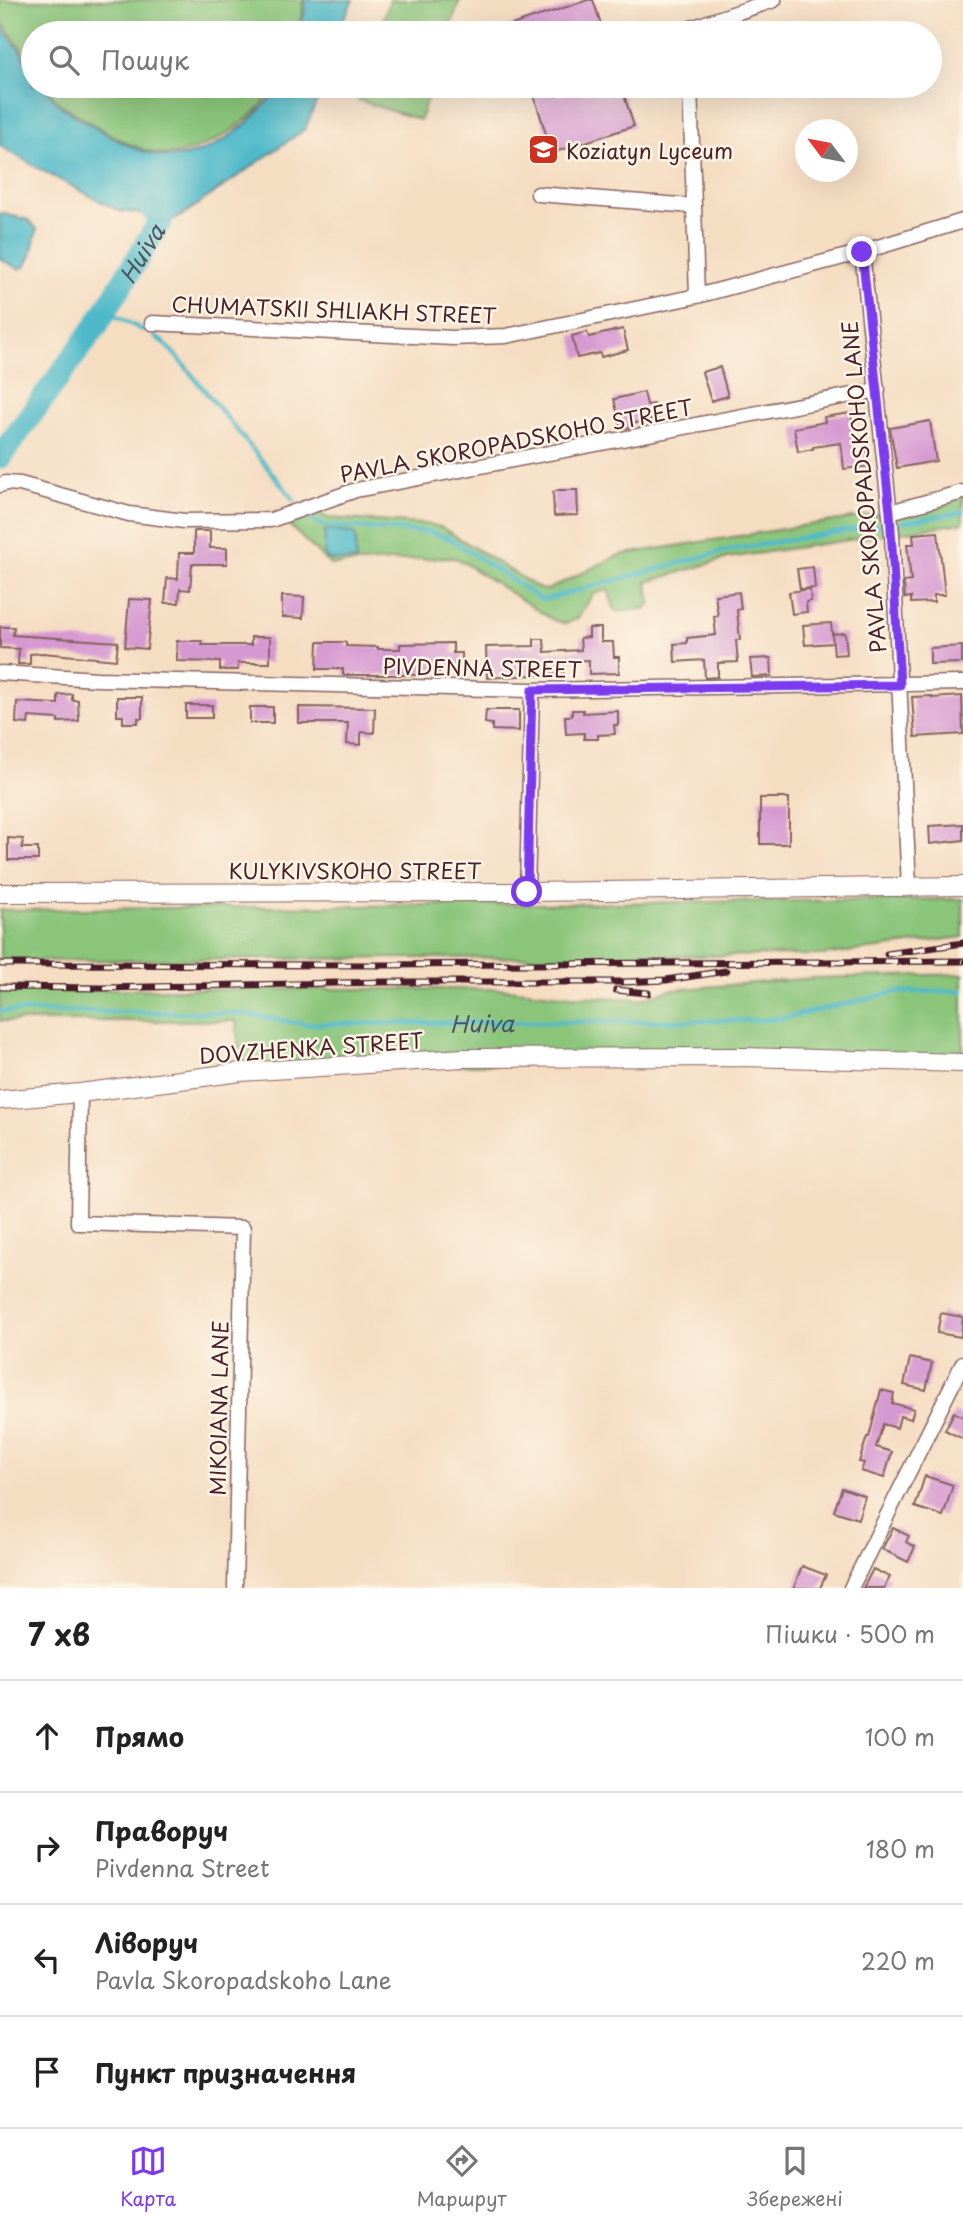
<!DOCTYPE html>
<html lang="uk">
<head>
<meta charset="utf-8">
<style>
	:root { --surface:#fff; --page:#f6f6f6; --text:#222; --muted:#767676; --line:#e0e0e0; --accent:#7c3aed }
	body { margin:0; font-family:"Playpen Sans",sans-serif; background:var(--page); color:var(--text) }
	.compass { position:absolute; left:795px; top:119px; width:63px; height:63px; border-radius:50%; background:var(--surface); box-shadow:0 7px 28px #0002; rotate:302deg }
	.stop { position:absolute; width:21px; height:21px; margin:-16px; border:5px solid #7c3aed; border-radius:50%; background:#fff }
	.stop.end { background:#7c3aed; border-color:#fff; box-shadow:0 2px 7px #0008 }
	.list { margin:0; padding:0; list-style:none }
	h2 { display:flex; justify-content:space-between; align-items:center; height:91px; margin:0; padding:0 28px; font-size:30px }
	h2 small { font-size:23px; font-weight:400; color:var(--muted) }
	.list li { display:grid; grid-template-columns:46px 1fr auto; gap:21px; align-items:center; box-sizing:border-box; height:112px; padding:0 28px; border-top:2px solid var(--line) }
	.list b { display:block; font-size:26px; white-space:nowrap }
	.list p { margin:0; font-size:23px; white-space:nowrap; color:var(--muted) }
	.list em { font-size:23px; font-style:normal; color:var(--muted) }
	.icon { flex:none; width:38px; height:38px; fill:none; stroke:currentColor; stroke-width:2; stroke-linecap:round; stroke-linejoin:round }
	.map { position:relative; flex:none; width:963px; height:1588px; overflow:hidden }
	.search { position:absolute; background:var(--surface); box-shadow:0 7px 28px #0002; left:21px; right:21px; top:21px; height:77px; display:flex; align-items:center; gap:18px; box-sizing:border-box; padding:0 24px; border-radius:38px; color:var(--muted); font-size:26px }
	.sheet { height:539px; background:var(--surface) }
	nav { display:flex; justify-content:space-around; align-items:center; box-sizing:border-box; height:98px; border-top:2px solid var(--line); background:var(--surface); font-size:19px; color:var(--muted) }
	nav a { display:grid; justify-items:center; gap:4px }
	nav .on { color:var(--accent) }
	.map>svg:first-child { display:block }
	.green { fill:#8ac57a; stroke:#6a7252; stroke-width:2 }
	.water { fill:#4db9c9; stroke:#4c6c7a; stroke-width:2 }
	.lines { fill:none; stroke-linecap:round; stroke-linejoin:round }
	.stream { stroke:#4db9c9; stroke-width:4.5 }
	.river { stroke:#4db9c9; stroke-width:24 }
	.building { fill:#d698d1 }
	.minor-casing { stroke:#866260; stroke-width:17 }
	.tertiary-casing { stroke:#866260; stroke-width:20 }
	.minor { stroke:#fff; stroke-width:14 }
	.tertiary { stroke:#fff; stroke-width:18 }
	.rail-casing { stroke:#4a1f2b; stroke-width:7 }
	.rail { stroke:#fcf5e5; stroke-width:4.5; stroke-dasharray:13; stroke-linecap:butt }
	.route { stroke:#7c3aed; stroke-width:9 }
	.labels { text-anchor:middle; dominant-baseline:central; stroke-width:5; stroke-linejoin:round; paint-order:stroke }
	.poi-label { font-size:21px; fill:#4a1f2b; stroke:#fcf5e5; text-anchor:start }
	.street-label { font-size:21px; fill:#4a1f2b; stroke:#fcf5e5 }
	.water-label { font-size:23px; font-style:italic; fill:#4b5562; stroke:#fcf5e5 }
</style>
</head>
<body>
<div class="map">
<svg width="963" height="1588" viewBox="0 0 963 1588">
	<rect width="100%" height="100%" fill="#fcf5e5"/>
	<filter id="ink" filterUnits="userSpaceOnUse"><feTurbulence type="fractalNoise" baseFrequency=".0143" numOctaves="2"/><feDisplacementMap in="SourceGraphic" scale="14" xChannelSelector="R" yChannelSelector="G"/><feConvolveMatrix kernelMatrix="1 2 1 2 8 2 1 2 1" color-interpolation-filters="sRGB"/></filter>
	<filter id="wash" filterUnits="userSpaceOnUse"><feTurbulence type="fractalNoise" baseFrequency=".00686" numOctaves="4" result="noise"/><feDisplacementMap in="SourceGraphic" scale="28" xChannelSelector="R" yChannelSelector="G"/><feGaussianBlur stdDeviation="1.57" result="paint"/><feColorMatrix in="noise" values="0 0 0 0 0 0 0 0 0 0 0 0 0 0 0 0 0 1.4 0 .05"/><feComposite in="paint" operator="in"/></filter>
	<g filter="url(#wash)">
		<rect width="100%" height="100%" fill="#f5ddc2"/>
		<!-- green -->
		<path class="green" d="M0 0H303L302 15 295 33H33V65L25 59 23 51 0 20Z
			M390 0H460L448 33H379Z
			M48 86H275C261 109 245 123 221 137 205 146 185 155 165 154 132 152 88 121 59 103L53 97Z
			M363 86H431L420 120 358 100Z
			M963 492V523L728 558 647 582 651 602 647 608 619 612 615 610 608 590 593 594 578 618 566 624 553 620 458 559 450 557 330 565 282 518 317 503 322 515 328 518 426 524 441 527 540 589 547 590 617 556 625 554 890 512Z
			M963 899V937L823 955 0 961V910Z
			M963 974V1063L744 1057 241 1072 236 1021H0V989H507L572 996 640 999 670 990 813 978Z"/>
		<!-- water -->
		<path class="water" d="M305 0H353L339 28 340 33H297L304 15Z
			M0 25 21 52 24 60 33 68V86H46C55 107 75 115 94 127 115 139 139 153 163 156 206 162 258 121 278 86H323L305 129 181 216 169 221 161 220 143 214 119 211 41 170 0 146Z
			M0 213 29 220 37 229 31 256 25 267 19 269 0 259Z
			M325 530 353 533 356 538V561L328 560 324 554Z"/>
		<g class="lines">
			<!-- stream -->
			<g class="stream">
				<path d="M105 310 142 330"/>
				<path d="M155 337 163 342 179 359 294 500"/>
				<path d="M308 517 318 524 326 526 428 532 449 538 542 600 728 550 881 525"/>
				<path d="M902 522 963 512"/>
				<path id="s1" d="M0 1011 237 1013 305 1024 765 1020 794 1016 895 992 963 991"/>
			</g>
			<!-- river -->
			<path class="river" id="s2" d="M0 457 96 326 161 220 141 196"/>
		</g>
		<g id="blocks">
			<!-- building -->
			<path class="building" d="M588 0H593L604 33H494L493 31Z
				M531 86H553L556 96 588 86H621L634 126 552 153Z
				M623 329 628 350 601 357 600 353 577 358 572 336 587 332 589 337Z
				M720 367 728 396 711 401 702 372Z
				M644 392 647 405 654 404 657 418 631 424 632 427 621 429 614 399Z
				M851 413 857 452 868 451 870 466 844 469 841 443 813 447V449L798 452 794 428 825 422 824 417Z
				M930 421 936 461 897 468 890 428Z
				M559 490H577L578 515 554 516 553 492Z
				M194 531H210V548H227V564H192L190 590 180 589 179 603H165L167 578 178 579 179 553H194Z
				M938 532 945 595H934V602L911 603V597L905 598 904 582 911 581 907 544H914L913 534Z
				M813 567 815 588 800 589 797 569Z
				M810 589 811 601 806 602 807 612 792 614 789 592Z
				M739 592 741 609 737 610 740 640H736L738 662 718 663V677L705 678 704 660 675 662 674 644 687 643V638L716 635 714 616H718L715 595Z
				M282 596 304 597 303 618 282 617Z
				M129 599 152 600 147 649 125 647Z
				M831 623 833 643 805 645 803 625Z
				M0 627H14L13 635 118 642 116 660 43 653 30 654V664H18L19 649 0 648Z
				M589 628H601V642H613L614 657H619V673L589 674V660L564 661V673L487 678 486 647 534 646V639H544L545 652 581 650 580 638 589 637Z
				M845 633 847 654 834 655 832 634Z
				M251 637H270V663H238V670H220V662L177 661V641H202V645H251Z
				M318 642H346V646L378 647V649H400V644L453 643V653H462V667L439 668V673H419V675H343V669H317Z
				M962 646V663L930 664V648Z
				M771 658 772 676 752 677 750 659Z
				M72 694V700H78L79 721 58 722V719L29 717 28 724 16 723 17 702 58 704V695Z
				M932 696V698L962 696 963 734 915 737 912 697Z
				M117 697H142V718H138V723H123V716H117Z
				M186 705H212V718H186Z
				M250 707H273V723H250Z
				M299 707 375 708 374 733 361 732V745L347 744 348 723H299Z
				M486 710H519V731L492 730V724L485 723Z
				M572 710H583V713L618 711V725H614L615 734 598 735V739H584V733L566 734 565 716H572Z
				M760 798H789V844H760Z
				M963 824V840L930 844 929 826Z
				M8 838 23 839 22 848H38V860H8Z
				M941 1313 963 1317 961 1337 937 1333Z
				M910 1358 932 1363 926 1390 904 1385Z
				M881 1390 894 1393 892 1403 914 1409 911 1419 900 1416 897 1428 883 1424 876 1447 892 1452 884 1478 861 1471 864 1463 859 1462 867 1437H869Z
				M954 1412 963 1417V1439L945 1430Z
				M925 1476 953 1485 943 1516 915 1507Z
				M842 1488 865 1496 858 1519 834 1511Z
				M893 1528 909 1536 906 1542 915 1547 908 1562 882 1549Z
				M802 1566 826 1575 820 1588H794Z
				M873 1569 890 1577 884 1588H863Z"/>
		</g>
	</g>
	<g filter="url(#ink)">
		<use href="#blocks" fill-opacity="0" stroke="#866260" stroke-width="2"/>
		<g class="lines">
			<defs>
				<path id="minor" d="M688 33V29L774 0
					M690 86 697 296
					M538 194 693 206
					M862 252 892 534 909 887
					M152 323 453 338 506 336 697 296 862 252 963 221
					M0 485 6 483 20 484 129 514 184 521 271 520 356 490 878 390
					M890 512 963 492
					M0 673 98 679 532 690 963 683
					M527 892 532 690
					M80 1093 78 1223 243 1228 235 1588
					M851 1588 963 1363"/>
				<path id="tertiary" d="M0 893 527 892 963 886
					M0 1100 80 1093 241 1072 463 1058 744 1057 963 1063"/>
			</defs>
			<!-- minor casing -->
			<use href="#minor" class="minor-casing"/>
			<!-- tertiary casing -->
			<use href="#tertiary" class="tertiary-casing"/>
			<!-- minor -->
			<use href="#minor" class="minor"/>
			<!-- tertiary -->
			<use href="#tertiary" class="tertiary"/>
			<defs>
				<path id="rail" d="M887 954 963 943
					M0 964 384 965 963 961
					M0 987 102 988 384 982H624L666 980 726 971
					M616 990 648 993"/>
			</defs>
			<!-- rail casing -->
			<use href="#rail" class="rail-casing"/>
			<!-- rail -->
			<use href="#rail" class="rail"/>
		</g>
	</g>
	<g class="lines" filter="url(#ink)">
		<!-- route -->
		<path class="route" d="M527 892 532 690 900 685 890 512 862 252"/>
	</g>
	<!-- icons -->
	<defs>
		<symbol id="school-square" viewBox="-11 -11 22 22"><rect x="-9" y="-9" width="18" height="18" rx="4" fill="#c8321e" stroke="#fcf5e5"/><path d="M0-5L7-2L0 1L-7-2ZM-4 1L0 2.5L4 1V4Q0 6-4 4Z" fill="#fff"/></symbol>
	</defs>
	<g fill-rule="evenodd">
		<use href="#school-square" x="526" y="132" width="35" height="35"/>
	</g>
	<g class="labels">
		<!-- poi labels -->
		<g class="poi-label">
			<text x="566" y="150">Koziatyn Lyceum</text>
		</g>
		<!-- street labels -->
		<g class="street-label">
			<text transform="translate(334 309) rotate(2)">CHUMATSKII SHLIAKH STREET</text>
			<text transform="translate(516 440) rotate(-11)">PAVLA SKOROPADSKOHO STREET</text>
			<text transform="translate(863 487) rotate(-95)">PAVLA SKOROPADSKOHO LANE</text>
			<text transform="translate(482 667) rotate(1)">PIVDENNA STREET</text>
			<text x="355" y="870">KULYKIVSKOHO STREET</text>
			<text transform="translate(311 1047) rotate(-4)">DOVZHENKA STREET</text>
			<text transform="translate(218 1408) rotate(-89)">MIKOIANA LANE</text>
		</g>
		<!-- water labels -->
		<g class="water-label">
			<text stroke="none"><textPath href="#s2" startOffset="248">Huiva</textPath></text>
			<text stroke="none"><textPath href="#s1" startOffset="483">Huiva</textPath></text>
		</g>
	</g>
</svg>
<svg class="compass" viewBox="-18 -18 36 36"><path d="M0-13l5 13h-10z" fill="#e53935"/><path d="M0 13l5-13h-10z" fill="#767676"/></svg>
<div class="stop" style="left:527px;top:892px"></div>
<div class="stop end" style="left:862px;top:252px"></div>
<div class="search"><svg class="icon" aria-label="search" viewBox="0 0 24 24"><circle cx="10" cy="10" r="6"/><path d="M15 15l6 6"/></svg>Пошук</div>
</div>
<section class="sheet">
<h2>7 хв<small>Пішки · 500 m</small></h2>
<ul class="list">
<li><svg class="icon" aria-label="ahead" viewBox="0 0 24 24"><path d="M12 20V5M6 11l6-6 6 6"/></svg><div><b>Прямо</b></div><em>100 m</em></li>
<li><svg class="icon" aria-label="right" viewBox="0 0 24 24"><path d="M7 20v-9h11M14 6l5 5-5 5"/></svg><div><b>Праворуч</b><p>Pivdenna Street</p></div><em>180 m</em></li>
<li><svg class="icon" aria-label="left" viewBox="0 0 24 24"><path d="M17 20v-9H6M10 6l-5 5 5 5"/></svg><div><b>Ліворуч</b><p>Pavla Skoropadskoho Lane</p></div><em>220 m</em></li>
<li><svg class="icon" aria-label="arrive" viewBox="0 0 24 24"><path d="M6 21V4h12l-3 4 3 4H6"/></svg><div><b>Пункт призначення</b></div></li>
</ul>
</section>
<nav>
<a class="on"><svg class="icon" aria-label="map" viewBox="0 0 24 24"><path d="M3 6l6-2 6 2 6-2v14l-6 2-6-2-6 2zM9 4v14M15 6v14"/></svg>Карта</a>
<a><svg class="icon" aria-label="directions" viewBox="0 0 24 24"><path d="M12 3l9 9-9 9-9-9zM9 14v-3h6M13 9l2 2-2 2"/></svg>Маршрут</a>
<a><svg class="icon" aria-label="saved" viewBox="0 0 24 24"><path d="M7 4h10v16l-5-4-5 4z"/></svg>Збережені</a>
</nav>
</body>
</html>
